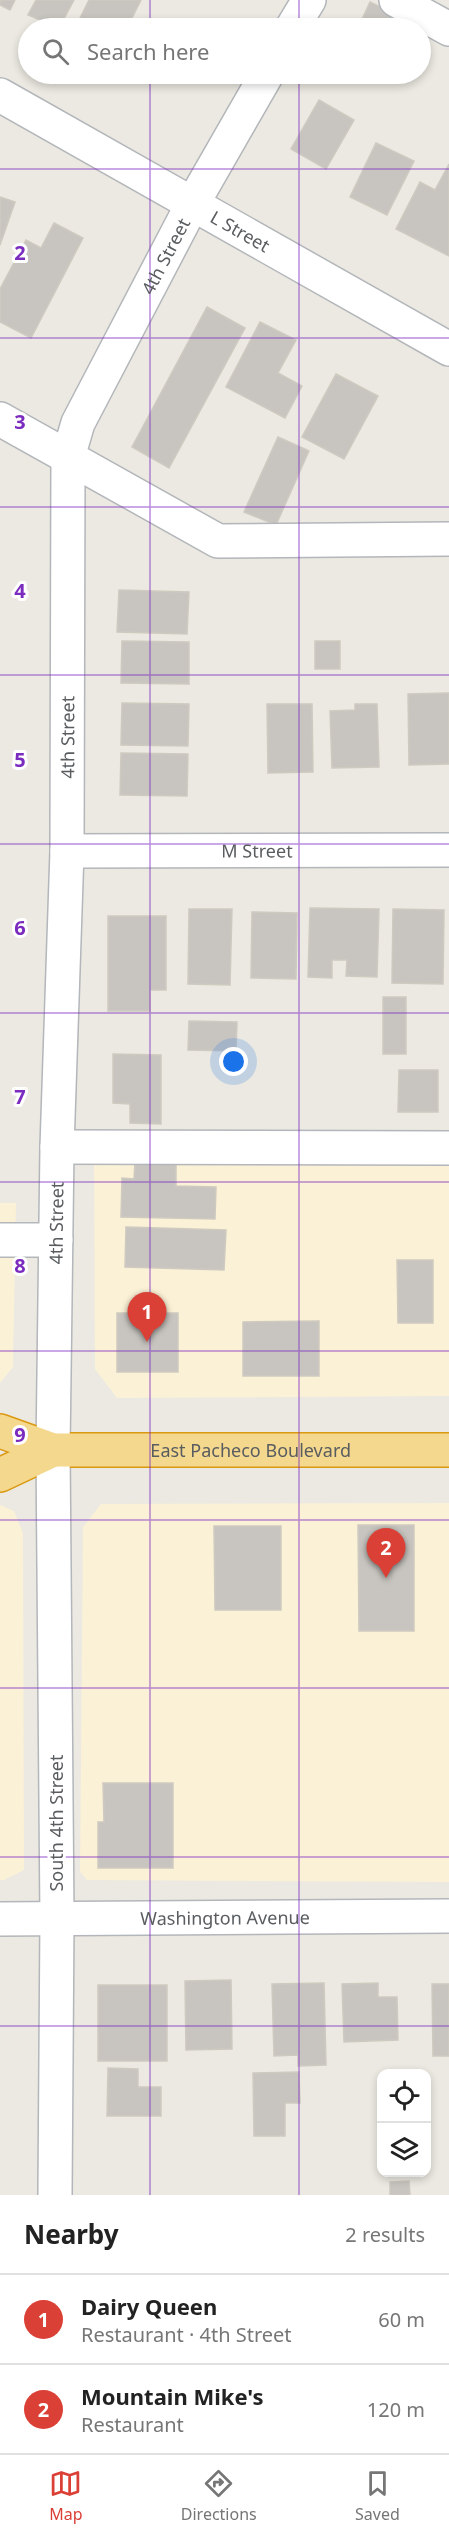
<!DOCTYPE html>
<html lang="en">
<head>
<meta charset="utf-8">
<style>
	:root { --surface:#fff; --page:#f2f2f2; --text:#222; --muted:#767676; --line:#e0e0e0; --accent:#db4036 }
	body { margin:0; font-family:"Noto Sans",sans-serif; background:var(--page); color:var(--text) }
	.controls { position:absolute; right:18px; bottom:18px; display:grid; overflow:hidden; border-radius:12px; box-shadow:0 3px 9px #0003 }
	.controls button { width:54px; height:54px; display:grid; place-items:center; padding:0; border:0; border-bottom:2px solid var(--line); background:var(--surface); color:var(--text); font:30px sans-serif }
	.you { position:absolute; left:234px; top:1062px; width:21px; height:21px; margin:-15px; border:4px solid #fff; border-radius:50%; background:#1a73e8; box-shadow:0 0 0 9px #1a73e833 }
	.badge { display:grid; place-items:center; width:39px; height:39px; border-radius:50%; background:var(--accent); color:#fff; font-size:20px; font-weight:700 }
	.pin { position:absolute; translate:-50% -50px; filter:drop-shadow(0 2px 3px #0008) }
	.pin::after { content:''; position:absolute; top:32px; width:21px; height:18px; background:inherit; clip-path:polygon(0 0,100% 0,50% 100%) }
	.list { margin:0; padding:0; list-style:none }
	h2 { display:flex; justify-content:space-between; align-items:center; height:78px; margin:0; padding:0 24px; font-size:26px }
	h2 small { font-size:20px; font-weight:400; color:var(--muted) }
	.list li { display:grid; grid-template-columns:39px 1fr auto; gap:18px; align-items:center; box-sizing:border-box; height:90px; padding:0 24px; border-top:2px solid var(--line) }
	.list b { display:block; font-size:22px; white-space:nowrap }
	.list p { margin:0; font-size:20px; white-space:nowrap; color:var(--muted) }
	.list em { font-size:20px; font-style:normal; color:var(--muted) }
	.icon { flex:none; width:33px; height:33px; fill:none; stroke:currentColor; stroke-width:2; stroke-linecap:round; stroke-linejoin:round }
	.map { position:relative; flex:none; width:449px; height:2195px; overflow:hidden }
	.search { position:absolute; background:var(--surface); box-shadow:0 3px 9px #0003; left:18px; right:18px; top:18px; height:66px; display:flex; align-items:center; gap:15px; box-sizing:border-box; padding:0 21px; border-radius:33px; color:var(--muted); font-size:22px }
	.sheet { height:258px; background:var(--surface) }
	nav { display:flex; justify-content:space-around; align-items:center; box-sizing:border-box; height:84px; border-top:2px solid var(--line); background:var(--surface); font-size:16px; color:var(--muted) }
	nav a { display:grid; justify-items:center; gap:3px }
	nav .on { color:var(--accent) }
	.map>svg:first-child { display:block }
	.commercial { fill:#fbf1d6 }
	.building { fill:#c8c5c0; stroke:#cfcac0; stroke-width:1.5 }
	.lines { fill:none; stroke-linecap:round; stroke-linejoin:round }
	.minor-casing { stroke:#b3b6ba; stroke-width:36 }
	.highway-casing { stroke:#db9811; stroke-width:36 }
	.minor { stroke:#fff; stroke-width:33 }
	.highway { stroke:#f4d88e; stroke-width:33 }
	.grid { fill:none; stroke:#7b2cbf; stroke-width:1.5; stroke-opacity:0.55 }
	.labels { text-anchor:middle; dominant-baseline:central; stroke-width:6; stroke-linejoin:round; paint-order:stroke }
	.street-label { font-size:18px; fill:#595d60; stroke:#fff }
	.grid-label { font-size:20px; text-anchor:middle; font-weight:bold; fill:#7b2cbf; stroke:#fff; stroke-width:6; stroke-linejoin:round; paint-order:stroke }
</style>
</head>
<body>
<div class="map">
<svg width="449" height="2195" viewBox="0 0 449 2195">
	<rect width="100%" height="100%" fill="#ebe9e1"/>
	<!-- commercial -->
	<path class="commercial" d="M94 1159H449V1396L117 1398 95 1369Z
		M0 1203H16L13 1367 0 1383Z
		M449 1503V1882L87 1880 80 1872 83 1527 101 1504Z
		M0 1505 14 1511 23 1533 24 1870 4 1880H0Z"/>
	<!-- building -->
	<path class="building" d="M0 0H15L10 10 0 5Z
		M36 0H74L59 28 28 15Z
		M89 0H141L127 28H75Z
		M370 2 424 28 420 37V28H358Z
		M319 100 354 120 326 169 291 149Z
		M376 143 414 161 387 215 350 197Z
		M449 164V256L396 229 420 182 435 190Z
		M0 197 15 202 0 245Z
		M54 223 83 238 31 338 0 322V289L26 240 41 248Z
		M207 307 245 328 169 468 132 447Z
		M260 322 296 340 278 373 302 386 285 418 226 387Z
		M336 374 378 396 344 459 302 437Z
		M278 437 309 451 276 525 244 512Z
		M119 590 189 592 187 634 117 632Z
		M122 641 189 642V684L121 683Z
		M315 641H340V669H315Z
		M449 693V764L409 765 408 694Z
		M122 703 189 704 188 746 121 745Z
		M267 704H312L313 772 268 773Z
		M355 704H377L379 767 332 768 330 711 355 710Z
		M121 753 188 754 187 796 120 795Z
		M310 908 379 909 377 977 346 976 347 960H332V978L308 977Z
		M189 909H232L230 985 188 984Z
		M393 909 444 910 443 984 392 983Z
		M252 912 297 913 296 979 251 978Z
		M108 916H166V990H150V1011H108Z
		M383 997H406V1054H383Z
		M189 1021 237 1022 236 1051 188 1050Z
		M113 1054 161 1055V1124L130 1123V1104L113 1103Z
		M399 1070H438V1112H398Z
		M135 1162 176 1163V1186L216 1187 215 1219 121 1217 122 1178 134 1179Z
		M126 1227 226 1230 224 1270 125 1267Z
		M397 1260H433V1323H398Z
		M117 1313H178V1372H117Z
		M319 1321V1376H243V1322Z
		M358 1525H414V1631H359Z
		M214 1526H281V1610H215Z
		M103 1783H173V1868H98V1822H104Z
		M231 1980 232 2049 186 2050 185 1981Z
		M324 1983 326 2065 298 2066V2055L274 2056 272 1984Z
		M378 1983V1997H397L398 2040 344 2042 342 1984Z
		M432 1984H449V2056H433Z
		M98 1985H167V2061H98Z
		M108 2068 138 2069V2087H161V2116H107Z
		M299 2072 300 2103H285V2136H254L253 2073Z
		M409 2181 410 2195H390V2182Z"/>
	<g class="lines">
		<defs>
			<g id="minor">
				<path d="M396 0 449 29"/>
				<path d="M292 28 309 0"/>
				<path id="s1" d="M0 95 449 349"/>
				<path d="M0 419 218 541 449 539"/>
				<path id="s2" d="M67 851 449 850"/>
				<path d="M57 1147 449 1148"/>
				<path d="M0 1240H56"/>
				<path id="s3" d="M0 1919 449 1916"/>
				<path id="s4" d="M55 2195 57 1918 53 1450 57 1147 67 851 68 457 78 423 193 203 267 74"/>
			</g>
			<g id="highway">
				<path id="s5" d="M0 1431 53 1450H449"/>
				<path d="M0 1475 53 1450"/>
			</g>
		</defs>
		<!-- minor casing -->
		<use href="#minor" class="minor-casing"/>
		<!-- highway casing -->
		<use href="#highway" class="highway-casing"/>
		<!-- minor -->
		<use href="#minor" class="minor"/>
		<!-- highway -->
		<use href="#highway" class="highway"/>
	</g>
	<!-- grid -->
	<path class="grid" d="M150 0V28M299 0V28M150 74V2195M299 74V2195M0 169H449M0 338H449M0 507H449M0 675H449M0 844H449M0 1013H449M0 1182H449M0 1351H449M0 1520H449M0 1688H449M0 1857H449M0 2026H449"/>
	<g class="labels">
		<!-- street labels -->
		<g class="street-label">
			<text stroke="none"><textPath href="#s1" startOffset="276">L Street</textPath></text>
			<text stroke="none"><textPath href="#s4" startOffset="1962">4th Street</textPath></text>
			<text stroke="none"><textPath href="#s4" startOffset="1458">4th Street</textPath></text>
			<text stroke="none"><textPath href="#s2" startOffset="190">M Street</textPath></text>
			<text stroke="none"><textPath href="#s4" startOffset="972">4th Street</textPath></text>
			<text stroke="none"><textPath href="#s5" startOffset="254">East Pacheco Boulevard</textPath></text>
			<text transform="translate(56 1823) rotate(-90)">South 4th Street</text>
			<text stroke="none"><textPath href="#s3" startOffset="225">Washington Avenue</textPath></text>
		</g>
	</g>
	<g class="grid-label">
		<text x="20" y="260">2</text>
		<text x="20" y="429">3</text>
		<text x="20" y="598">4</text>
		<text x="20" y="767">5</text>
		<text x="20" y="935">6</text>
		<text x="20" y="1104">7</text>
		<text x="20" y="1273">8</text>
		<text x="20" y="1442">9</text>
	</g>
</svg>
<div class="controls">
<button><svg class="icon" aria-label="locate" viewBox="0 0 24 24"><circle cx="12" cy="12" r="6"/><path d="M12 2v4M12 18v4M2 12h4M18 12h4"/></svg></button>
<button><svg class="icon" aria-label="layers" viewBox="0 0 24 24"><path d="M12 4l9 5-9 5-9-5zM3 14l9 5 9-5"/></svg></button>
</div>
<div class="you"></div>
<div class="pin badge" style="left:147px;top:1342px">1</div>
<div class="pin badge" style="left:386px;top:1578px">2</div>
<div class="search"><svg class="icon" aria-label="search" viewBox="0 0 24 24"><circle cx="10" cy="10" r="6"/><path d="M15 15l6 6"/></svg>Search here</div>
</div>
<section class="sheet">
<h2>Nearby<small>2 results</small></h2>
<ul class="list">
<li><span class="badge">1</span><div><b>Dairy Queen</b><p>Restaurant · 4th Street</p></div><em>60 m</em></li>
<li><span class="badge">2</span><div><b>Mountain Mike's</b><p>Restaurant</p></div><em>120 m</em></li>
</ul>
</section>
<nav>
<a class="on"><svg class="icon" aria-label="map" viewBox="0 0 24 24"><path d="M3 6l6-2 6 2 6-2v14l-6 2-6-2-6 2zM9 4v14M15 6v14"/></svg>Map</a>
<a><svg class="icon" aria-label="directions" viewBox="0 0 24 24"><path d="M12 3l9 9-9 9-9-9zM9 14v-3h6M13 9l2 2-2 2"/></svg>Directions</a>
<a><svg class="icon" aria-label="saved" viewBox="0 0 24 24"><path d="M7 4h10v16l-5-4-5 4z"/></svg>Saved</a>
</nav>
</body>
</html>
